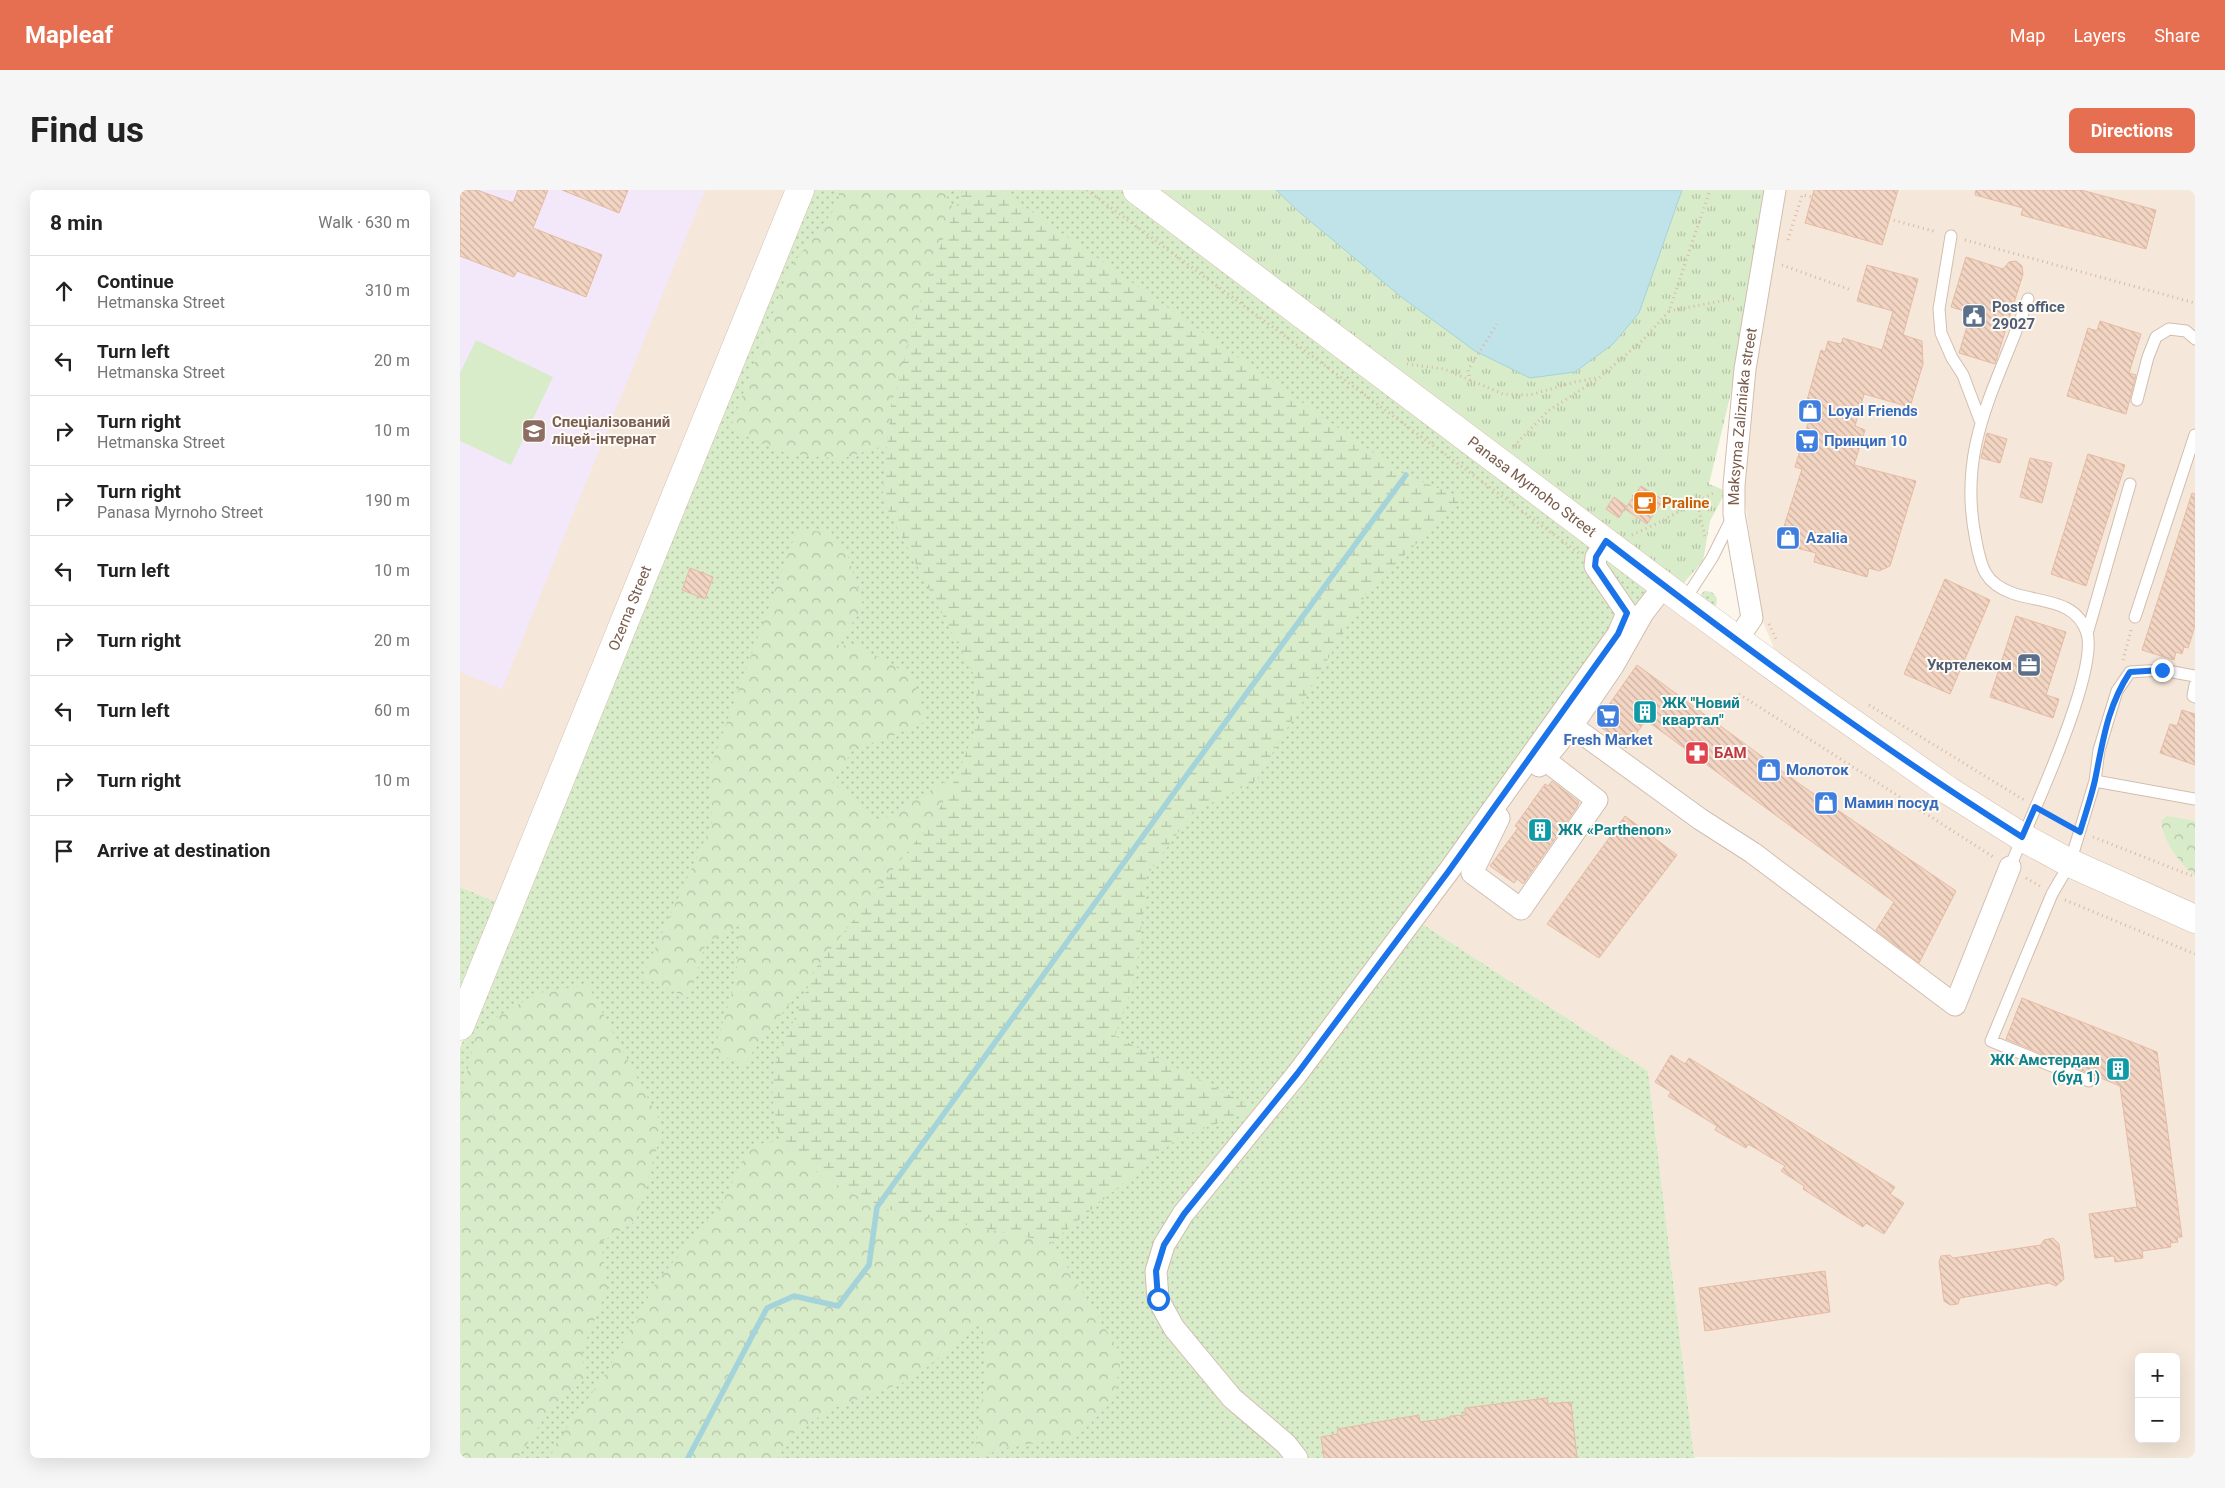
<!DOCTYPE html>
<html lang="en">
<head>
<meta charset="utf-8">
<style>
	:root { --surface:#fff; --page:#f6f6f6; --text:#222; --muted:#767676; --line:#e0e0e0; --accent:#e76f51 }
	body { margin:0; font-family:Roboto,sans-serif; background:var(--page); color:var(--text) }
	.controls { position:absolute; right:15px; bottom:15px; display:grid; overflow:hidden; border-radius:8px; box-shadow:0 5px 20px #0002 }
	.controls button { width:45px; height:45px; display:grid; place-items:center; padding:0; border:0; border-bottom:1px solid var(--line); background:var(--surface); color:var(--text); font:25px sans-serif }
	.stop { position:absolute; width:15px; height:15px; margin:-11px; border:4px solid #1a73e8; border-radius:50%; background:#fff }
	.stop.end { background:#1a73e8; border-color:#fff; box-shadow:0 1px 5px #0008 }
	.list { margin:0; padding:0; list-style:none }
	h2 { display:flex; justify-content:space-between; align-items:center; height:65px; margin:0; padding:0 20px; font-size:21px }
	h2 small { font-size:16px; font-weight:400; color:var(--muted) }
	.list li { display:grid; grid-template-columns:32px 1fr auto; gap:15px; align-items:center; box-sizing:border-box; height:70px; padding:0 20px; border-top:1px solid var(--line) }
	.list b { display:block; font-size:19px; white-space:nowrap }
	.list p { margin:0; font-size:16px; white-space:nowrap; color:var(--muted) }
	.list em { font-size:16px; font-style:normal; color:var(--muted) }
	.icon { flex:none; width:28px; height:28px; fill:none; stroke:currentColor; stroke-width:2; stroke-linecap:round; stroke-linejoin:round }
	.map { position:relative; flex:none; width:1735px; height:1268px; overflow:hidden; border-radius:8px }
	header { display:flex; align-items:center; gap:30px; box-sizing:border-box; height:70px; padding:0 25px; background:var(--accent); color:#fff }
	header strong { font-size:24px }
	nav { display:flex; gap:28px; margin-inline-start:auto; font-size:18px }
	.intro { display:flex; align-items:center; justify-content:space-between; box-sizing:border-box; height:120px; padding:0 30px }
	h1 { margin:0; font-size:35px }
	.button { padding:12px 22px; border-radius:8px; background:var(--accent); color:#fff; font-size:18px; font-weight:700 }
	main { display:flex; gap:30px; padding:0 30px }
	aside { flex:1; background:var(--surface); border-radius:8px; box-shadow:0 5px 20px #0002 }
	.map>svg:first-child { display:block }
	.residential { fill:#f5e8da; fill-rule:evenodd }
	.education { fill:#f3e8fa }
	.grass { fill:url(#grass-dots) }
	.forest { fill:url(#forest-crowns) }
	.wetland { fill:url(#wetland-marsh) }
	.park { fill:url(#park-tufts) }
	.pitch { fill:#d8ecc9 }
	.water { fill:#bfe3e8; stroke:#a5d3da }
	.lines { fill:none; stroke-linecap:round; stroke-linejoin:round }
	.stream { stroke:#a5d3da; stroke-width:5.5 }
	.building { fill:url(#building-back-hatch); stroke:#e6bba3 }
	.lane-casing { stroke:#d1beb0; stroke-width:13 }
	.street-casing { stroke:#d1beb0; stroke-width:23 }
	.secondary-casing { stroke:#d6c0b0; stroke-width:29 }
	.path { stroke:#d9b8a5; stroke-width:3; stroke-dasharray:1 4; stroke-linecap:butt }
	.lane { stroke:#fff; stroke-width:11 }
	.street { stroke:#fff; stroke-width:21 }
	.secondary { stroke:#fff; stroke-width:28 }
	.route { stroke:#1a73e8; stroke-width:6 }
	.labels { text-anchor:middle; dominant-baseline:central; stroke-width:4; stroke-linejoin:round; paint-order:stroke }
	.service-label { font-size:15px; font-weight:bold; fill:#4e5e75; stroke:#fffaf3; text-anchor:start }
	.shop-label { font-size:15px; font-weight:bold; fill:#366cbe; stroke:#fffaf3; text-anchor:start }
	.street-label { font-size:15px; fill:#7a5c4d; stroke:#fffaf3 }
	.education-label { font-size:15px; font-weight:bold; fill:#785e54; stroke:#fffaf3; text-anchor:start }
	.food-label { font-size:15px; font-weight:bold; fill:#c56008; stroke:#fffaf3; text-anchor:start }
	.culture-label { font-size:15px; font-weight:bold; fill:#0d838f; stroke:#fffaf3; text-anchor:start }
	.health-label { font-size:15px; font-weight:bold; fill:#be3a42; stroke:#fffaf3; text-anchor:start }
</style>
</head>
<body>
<header>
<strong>Mapleaf</strong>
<nav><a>Map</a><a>Layers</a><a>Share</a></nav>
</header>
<div class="intro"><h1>Find us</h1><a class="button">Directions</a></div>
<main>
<aside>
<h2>8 min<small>Walk · 630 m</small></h2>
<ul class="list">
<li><svg class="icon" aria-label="ahead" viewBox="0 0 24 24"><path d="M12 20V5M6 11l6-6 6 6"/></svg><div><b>Continue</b><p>Hetmanska Street</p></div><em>310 m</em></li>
<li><svg class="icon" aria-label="left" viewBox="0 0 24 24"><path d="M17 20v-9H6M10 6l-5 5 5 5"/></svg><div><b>Turn left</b><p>Hetmanska Street</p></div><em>20 m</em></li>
<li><svg class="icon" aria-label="right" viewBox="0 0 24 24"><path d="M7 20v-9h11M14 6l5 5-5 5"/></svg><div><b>Turn right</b><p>Hetmanska Street</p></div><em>10 m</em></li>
<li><svg class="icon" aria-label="right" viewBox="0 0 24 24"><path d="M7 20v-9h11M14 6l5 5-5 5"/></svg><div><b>Turn right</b><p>Panasa Myrnoho Street</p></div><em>190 m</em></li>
<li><svg class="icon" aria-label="left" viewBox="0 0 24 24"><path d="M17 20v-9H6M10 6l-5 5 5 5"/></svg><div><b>Turn left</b></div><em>10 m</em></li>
<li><svg class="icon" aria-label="right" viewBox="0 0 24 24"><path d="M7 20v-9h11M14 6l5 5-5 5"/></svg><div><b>Turn right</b></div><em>20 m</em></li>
<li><svg class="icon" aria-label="left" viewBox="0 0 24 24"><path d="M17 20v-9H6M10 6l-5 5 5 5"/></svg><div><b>Turn left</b></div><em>60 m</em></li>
<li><svg class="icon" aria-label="right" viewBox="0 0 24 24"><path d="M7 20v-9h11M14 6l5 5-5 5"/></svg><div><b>Turn right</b></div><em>10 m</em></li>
<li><svg class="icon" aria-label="arrive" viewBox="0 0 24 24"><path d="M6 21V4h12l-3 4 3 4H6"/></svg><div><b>Arrive at destination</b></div></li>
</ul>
</aside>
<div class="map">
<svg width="1735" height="1268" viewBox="0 0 1735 1268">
	<defs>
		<pattern id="grass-dots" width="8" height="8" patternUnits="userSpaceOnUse" patternTransform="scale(1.25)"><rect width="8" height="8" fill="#d8ecc9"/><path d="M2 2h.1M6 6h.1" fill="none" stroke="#b4c2a5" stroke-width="1.8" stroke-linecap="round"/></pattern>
		<pattern id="forest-crowns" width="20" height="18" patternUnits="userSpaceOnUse" patternTransform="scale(1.25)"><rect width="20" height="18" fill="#d8ecc9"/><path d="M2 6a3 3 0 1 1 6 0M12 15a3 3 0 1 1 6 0" fill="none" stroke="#b4c2a5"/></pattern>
		<pattern id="wetland-marsh" width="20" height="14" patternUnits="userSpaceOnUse" patternTransform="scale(1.25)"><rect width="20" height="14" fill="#d8ecc9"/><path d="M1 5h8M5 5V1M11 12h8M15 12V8" fill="none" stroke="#b4c2a5"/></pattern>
		<pattern id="park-tufts" width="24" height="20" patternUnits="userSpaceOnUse" patternTransform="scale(1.25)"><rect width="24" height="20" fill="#d8ecc9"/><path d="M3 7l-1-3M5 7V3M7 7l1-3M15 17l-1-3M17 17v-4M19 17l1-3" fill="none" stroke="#b4c2a5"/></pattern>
		<pattern id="building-back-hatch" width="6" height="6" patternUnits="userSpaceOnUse" patternTransform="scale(1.25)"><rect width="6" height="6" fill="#f3d5c3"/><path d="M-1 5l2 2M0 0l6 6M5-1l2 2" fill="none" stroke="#cab0a1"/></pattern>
	</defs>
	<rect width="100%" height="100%" fill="#fdf6ec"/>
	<!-- residential -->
	<path class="residential" d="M0 0H332L41 714 0 697Z
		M1324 0H1735V720L1567 639 1319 470 1300 425 1283 295 1294 180Z
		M1192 398 1229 426 1735 738V1268L1234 1267 1188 881 947 724ZM1679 1167H1716V1249H1679Z"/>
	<!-- education -->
	<path class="education" d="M0 0H245L42 499 0 482Z"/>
	<!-- grass -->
	<path class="grass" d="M349 0H663L1192 398 947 724 1188 881 1234 1267 1237 1268H0V858Z
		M1244 401C1254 400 1260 408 1255 417L1238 408Z
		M0 697 41 714 0 815Z"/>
	<!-- forest -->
	<path class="forest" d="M378 0H483L495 22C464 96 435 175 427 255L381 269 325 263 270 239 329 79 380 12Z
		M337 340 371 342 386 361 404 417 376 455 398 456 452 486 467 531 428 548 393 559 373 593 420 631 498 584 475 627 413 704 283 875 253 862 276 791 280 735 246 752 229 808 182 787 252 634 250 578Z
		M1707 626 1735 631V686C1720 674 1703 651 1701 631Z
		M128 795 203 937 176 1031 141 1052 148 1098 122 1160 125 1189 88 1222 58 1268H0V911L18 838 78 803Z
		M320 951 360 985 417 1017 592 1052 662 1166 653 1211 616 1248 553 1256 514 1268 526 1182 521 1132 453 1189 371 1219 331 1245 318 1268H90L97 1251 145 1185 197 1091 261 1015 291 955Z"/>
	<!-- wetland -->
	<path class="wetland" d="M503 0H541L945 285 1003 308 908 401 796 591 733 622 687 685 676 785 655 846 796 919 718 948 592 1052 417 1017 360 985 320 951 312 907 314 876 356 778 475 627 498 584 519 528 514 485 422 309 431 216 466 91Z"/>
	<!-- park -->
	<path class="park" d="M692 0H1307L1277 178 1249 294 1266 301 1250 331 1243 371 1222 395Z"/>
	<!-- pitch -->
	<path class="pitch" d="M16 150 93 187 51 275 0 251V183Z"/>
	<!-- water -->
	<path class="water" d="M816 0H1222L1179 123 1153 154 1115 182 1070 188 1015 161 940 106 837 20Z"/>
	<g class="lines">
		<!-- stream -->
		<path class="stream" d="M228 1268 307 1118 334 1106 378 1116 409 1075 417 1017 721 593 946 285"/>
	</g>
	<!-- building -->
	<path class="building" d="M0 0H17L53 13 58 0H88L73 38 142 65 126 107 57 81 54 87 0 66Z
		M102 0H168L159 23Z
		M1354 0H1438L1422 55 1345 33Z
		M1516 0H1621L1696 20 1686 59 1561 25 1563 18 1515 5Z
		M1506 67 1543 79 1549 72 1556 71 1562 76 1563 84 1535 174 1499 163 1511 123 1491 117Z
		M1407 75 1458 89 1443 145 1462 151 1463 174 1450 217 1404 204 1395 236 1405 240 1394 275 1456 291 1430 376 1419 381 1409 378 1407 387 1354 372 1356 363 1325 355 1321 346 1342 279 1335 277 1351 224 1344 221 1361 160 1365 162 1368 151 1381 154 1383 148 1422 160 1433 121 1397 111Z
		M1640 131 1681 144 1669 183 1676 185 1666 224 1607 206 1628 138 1637 141Z
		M1527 243 1547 249 1540 273 1521 268Z
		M1628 264 1665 275 1626 396 1591 384Z
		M1570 268 1592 273 1582 313 1560 307Z
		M1181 296 1203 310 1187 334 1165 319Z
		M1732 303 1735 304V436L1728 458 1724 457 1722 464 1716 462 1714 470 1682 460Z
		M1154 307 1166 316 1159 328 1146 319Z
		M230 378 253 387 245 409 222 400Z
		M1485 389 1530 410 1490 504 1444 484Z
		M1556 426 1606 442 1586 505 1599 509 1593 528 1530 507Z
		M1177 475 1341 595 1496 701 1459 773 1416 740 1434 712 1186 530 1166 558 1136 533Z
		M1722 520 1735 524V575L1700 563 1710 534 1717 536Z
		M1092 591 1119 612 1117 617 1063 694 1057 689 1054 693 1030 676 1058 638 1055 636 1085 594 1088 596Z
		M1165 626 1217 665 1139 768 1087 734Z
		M1562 808 1697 862 1722 1047H1717L1718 1052 1710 1053 1711 1057 1682 1061 1683 1068 1655 1072 1654 1066 1635 1068 1629 1024 1677 1017 1660 896 1546 849Z
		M1211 865 1225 874 1229 868 1435 997 1430 1004 1444 1013 1424 1044 1406 1033 1403 1037 1343 999 1344 996 1321 981 1325 976 1288 954 1286 958 1255 940 1257 936 1208 906 1211 902 1195 892Z
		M1593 1048 1599 1054 1604 1089 1596 1096 1589 1093 1500 1108 1498 1114 1490 1115 1484 1111 1479 1072 1481 1066 1490 1065 1493 1068 1581 1055 1584 1050Z
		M1365 1081 1370 1122 1245 1141 1239 1098Z
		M1087 1208 1088 1214 1111 1212 1117 1268H864L861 1247 877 1244 878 1239 959 1225 960 1232 990 1228V1226L1005 1225V1218Z"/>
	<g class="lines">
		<defs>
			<path id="lane" d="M1491 46 1479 119 1481 143 1492 168 1503 185 1520 230
				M1677 210 1688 167 1696 147 1709 139 1726 141 1735 149
				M1224 411 1252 368 1272 328
				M1675 427 1735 245
				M1627 444 1670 294
				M1735 495 1733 506 1735 507
				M1635 591 1735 609
				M1550 677C1568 633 1639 483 1627 443 1616 409 1580 413 1552 403 1525 393 1521 378 1516 351 1496 254 1538 196 1568 109
				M1629 891 1531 851 1592 704 1610 673 1635 591 1639 560 1649 527 1657 501 1670 482 1702 480 1735 486"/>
			<g id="street">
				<path d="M1204 396 1183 423 1153 476 1112 536 1240 629 1293 663 1495 815 1550 677"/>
				<path id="s1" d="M1277 450 1292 428 1274 324V295L1285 179 1315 0"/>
				<path d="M1079 576 1112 536"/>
				<path d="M1039 628 1012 683 1061 719 1137 610 1085 570"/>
				<path d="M837 1268 826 1254 772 1208 714 1138 698 1109 696 1081 704 1055 723 1024 837 884 988 682 1158 444 1167 423 1135 376 1136 367 1146 351"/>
			</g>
			<g id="secondary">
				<path id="s2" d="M677 0 1224 411 1364 513 1489 601 1562 647 1610 673 1735 729"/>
				<path id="s3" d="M0 836 340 0"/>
			</g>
		</defs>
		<!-- lane casing -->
		<use href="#lane" class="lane-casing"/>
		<!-- street casing -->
		<use href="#street" class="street-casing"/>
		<!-- secondary casing -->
		<use href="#secondary" class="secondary-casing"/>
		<!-- path -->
		<path class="path" d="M627 0 1119 363
			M1429 29 1477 42
			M1328 50 1342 5 1352 7
			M1505 50 1735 113
			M1322 75 1391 100
			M1209 121 1277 108
			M947 174 984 179 1043 204 1070 205 1115 192 1136 188
			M1010 191 1008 180 1037 134
			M1054 256 1088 221 1139 188 1183 150 1209 121 1250 0
			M1237 311 1245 348
			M1172 345 1196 334 1255 302
			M1309 434 1316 449
			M1663 470 1671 440
			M1279 504 1535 668
			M1409 515 1564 610
			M1588 625 1607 635
			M1633 647 1735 687
			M1566 688 1580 696
			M1605 710 1735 764"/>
		<!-- lane -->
		<use href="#lane" class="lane"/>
		<!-- street -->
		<use href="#street" class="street"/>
		<!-- secondary -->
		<use href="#secondary" class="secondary"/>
	</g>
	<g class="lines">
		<!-- route -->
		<path class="route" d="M698 1109 696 1081 704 1055 724 1024 837 884 988 682 1158 444 1167 423 1135 376 1136 367 1146 351C1281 455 1418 556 1562 647L1575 617 1620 642C1625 625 1631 608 1635 590 1643 551 1647 517 1670 482L1702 480"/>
	</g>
	<!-- icons -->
	<defs>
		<symbol id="civic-square" viewBox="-11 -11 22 22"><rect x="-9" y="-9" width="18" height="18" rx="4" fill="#5c6f8a" stroke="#fffaf3"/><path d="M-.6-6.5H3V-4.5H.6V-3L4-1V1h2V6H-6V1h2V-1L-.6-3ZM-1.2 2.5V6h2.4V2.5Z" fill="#fff"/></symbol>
		<symbol id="shop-square" viewBox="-11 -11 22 22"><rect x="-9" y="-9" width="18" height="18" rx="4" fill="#3f7fe0" stroke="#fffaf3"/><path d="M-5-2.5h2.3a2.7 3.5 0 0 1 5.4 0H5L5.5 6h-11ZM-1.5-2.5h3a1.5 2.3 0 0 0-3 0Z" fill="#fff"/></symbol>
		<symbol id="school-square" viewBox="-11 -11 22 22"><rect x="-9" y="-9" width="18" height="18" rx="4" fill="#8d6e63" stroke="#fffaf3"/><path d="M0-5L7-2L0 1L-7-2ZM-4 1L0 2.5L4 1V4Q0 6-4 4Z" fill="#fff"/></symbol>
		<symbol id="supermarket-square" viewBox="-11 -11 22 22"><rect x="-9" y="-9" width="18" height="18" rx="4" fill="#3f7fe0" stroke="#fffaf3"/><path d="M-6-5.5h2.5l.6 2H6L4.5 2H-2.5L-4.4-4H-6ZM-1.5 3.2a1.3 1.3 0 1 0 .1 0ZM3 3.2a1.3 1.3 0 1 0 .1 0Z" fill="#fff"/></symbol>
		<symbol id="cafe-square" viewBox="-11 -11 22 22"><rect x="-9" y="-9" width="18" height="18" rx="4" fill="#e8710a" stroke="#fffaf3"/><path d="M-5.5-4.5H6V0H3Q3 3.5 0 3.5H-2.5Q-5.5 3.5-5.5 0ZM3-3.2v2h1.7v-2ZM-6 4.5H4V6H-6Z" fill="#fff"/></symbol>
		<symbol id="office-square" viewBox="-11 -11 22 22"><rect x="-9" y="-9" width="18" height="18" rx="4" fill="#5c6f8a" stroke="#fffaf3"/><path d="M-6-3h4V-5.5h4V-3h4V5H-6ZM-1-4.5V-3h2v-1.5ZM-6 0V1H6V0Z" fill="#fff"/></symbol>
		<symbol id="building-square" viewBox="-11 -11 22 22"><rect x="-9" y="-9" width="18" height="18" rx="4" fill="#0f9aa8" stroke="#fffaf3"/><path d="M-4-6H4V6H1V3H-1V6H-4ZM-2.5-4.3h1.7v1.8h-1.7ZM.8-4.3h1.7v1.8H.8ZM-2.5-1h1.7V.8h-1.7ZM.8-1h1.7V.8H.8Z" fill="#fff"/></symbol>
		<symbol id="pharmacy-square" viewBox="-11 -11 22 22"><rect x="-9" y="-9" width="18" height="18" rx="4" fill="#e0444e" stroke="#fffaf3"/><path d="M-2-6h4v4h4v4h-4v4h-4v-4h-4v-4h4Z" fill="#fff"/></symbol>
	</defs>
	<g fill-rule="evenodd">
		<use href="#civic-square" x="1500" y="112" width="28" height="28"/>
		<use href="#shop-square" x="1336" y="207" width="28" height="28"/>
		<use href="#school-square" x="60" y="227" width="28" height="28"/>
		<use href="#supermarket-square" x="1333" y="237" width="28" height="28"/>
		<use href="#cafe-square" x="1171" y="299" width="28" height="28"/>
		<use href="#shop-square" x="1314" y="334" width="28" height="28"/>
		<use href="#office-square" x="1555" y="461" width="28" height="28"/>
		<use href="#building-square" x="1171" y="508" width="28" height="28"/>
		<use href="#supermarket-square" x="1134" y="512" width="28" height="28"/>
		<use href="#pharmacy-square" x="1223" y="549" width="28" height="28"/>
		<use href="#shop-square" x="1295" y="566" width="28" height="28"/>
		<use href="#shop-square" x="1352" y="599" width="28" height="28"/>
		<use href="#building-square" x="1066" y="626" width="28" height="28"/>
		<use href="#building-square" x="1644" y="865" width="28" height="28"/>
	</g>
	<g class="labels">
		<!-- service labels -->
		<g class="service-label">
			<text x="1532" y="117">Post office<tspan x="1532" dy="17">29027</tspan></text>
			<text x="1552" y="475" text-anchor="end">Укртелеком</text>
		</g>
		<!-- shop labels -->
		<g class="shop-label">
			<text x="1368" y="221">Loyal Friends</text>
			<text x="1364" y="251">Принцип 10</text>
			<text x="1346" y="348">Azalia</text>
			<text x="1148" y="550" text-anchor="middle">Fresh Market</text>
			<text x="1326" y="580">Молоток</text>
			<text x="1384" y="613">Мамин посуд</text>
		</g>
		<!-- street labels -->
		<g class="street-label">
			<text stroke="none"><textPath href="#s1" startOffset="230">Maksyma Zalizniaka street</textPath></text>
			<text stroke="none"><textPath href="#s2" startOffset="494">Panasa Myrnoho Street</textPath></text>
			<text stroke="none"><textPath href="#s3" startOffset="451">Ozerna Street</textPath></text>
		</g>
		<!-- education labels -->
		<g class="education-label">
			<text x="92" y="232">Спеціалізований<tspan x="92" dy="17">ліцей-інтернат</tspan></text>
		</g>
		<!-- food labels -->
		<g class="food-label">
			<text x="1202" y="313">Praline</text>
		</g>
		<!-- culture labels -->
		<g class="culture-label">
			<text x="1202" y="513">ЖК "Новий<tspan x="1202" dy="17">квартал"</tspan></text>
			<text x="1098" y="640">ЖК «Parthenon»</text>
			<text x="1640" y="870" text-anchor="end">ЖК Амстердам<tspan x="1640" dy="17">(буд 1)</tspan></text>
		</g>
		<!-- health labels -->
		<g class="health-label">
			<text x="1254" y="563">БАМ</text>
		</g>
	</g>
</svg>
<div class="controls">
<button>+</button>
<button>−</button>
</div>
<div class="stop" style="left:698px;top:1109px"></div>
<div class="stop end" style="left:1702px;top:480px"></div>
</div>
</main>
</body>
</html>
